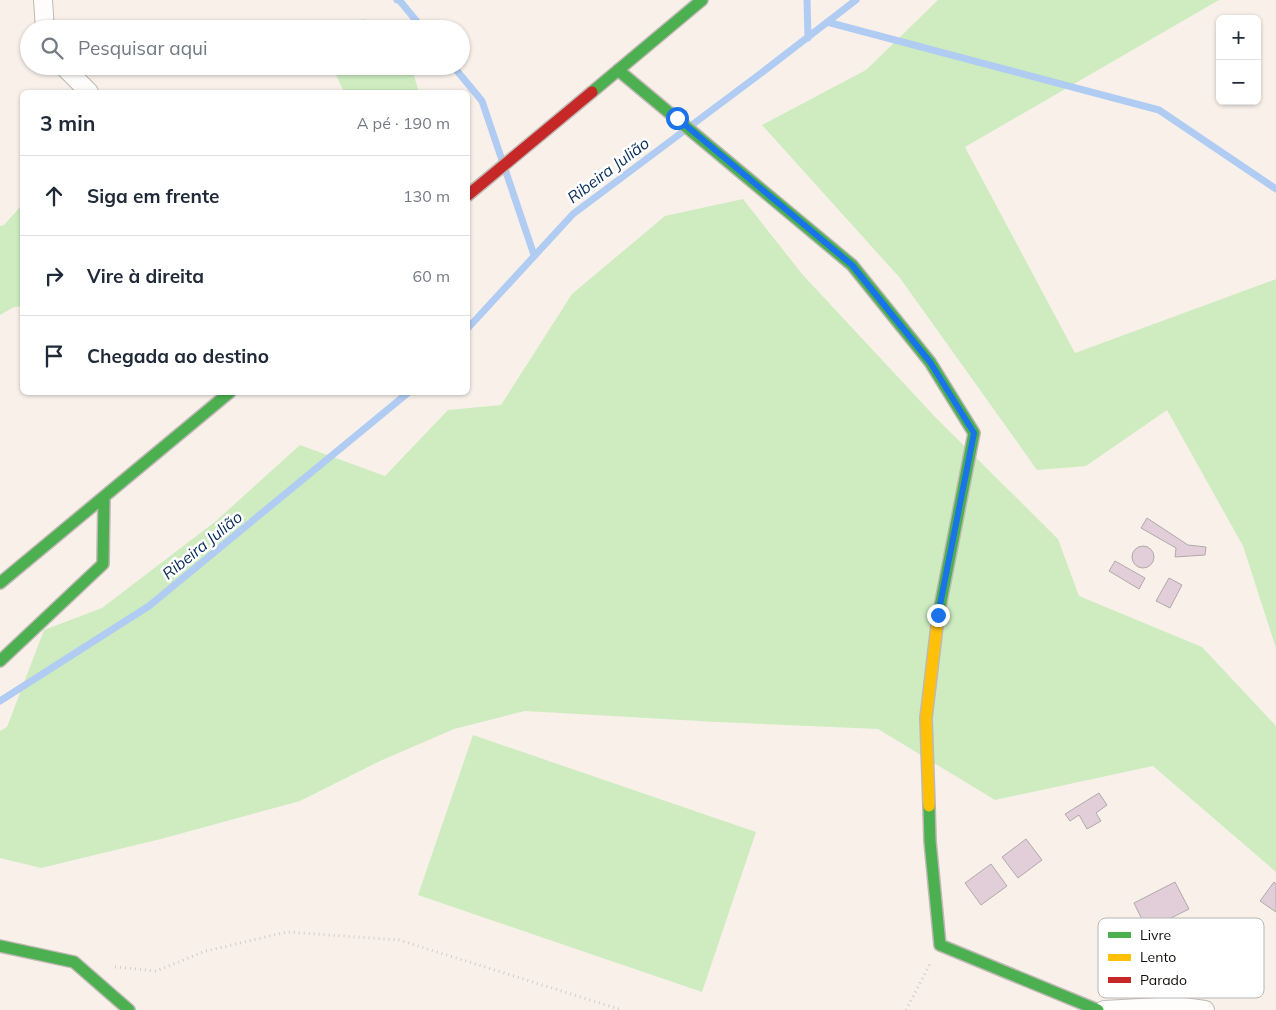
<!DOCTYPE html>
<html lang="pt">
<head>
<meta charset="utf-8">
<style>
	:root { --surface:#fff; --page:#f2f2f3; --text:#1f2937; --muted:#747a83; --line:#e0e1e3 }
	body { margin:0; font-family:Mulish,sans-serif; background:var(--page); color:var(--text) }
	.controls { position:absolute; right:15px; top:15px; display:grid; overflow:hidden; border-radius:8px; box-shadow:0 1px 4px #0004 }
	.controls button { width:45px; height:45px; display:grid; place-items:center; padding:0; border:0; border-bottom:1px solid var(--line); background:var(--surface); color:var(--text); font:25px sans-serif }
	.stop { position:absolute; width:15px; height:15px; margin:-11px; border:4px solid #1a73e8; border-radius:50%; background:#fff }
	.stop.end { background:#1a73e8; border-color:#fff; box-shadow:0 1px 5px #0008 }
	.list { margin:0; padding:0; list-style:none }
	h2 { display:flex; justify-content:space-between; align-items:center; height:65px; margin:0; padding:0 20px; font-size:21px }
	h2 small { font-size:16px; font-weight:400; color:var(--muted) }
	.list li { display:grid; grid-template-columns:32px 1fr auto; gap:15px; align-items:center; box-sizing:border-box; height:80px; padding:0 20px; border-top:1px solid var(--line) }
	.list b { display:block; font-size:19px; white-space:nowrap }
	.list em { font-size:16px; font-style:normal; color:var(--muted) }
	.icon { flex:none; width:28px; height:28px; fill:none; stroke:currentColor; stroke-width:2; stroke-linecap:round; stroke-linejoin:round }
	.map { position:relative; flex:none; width:1276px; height:1010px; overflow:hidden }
	.search { position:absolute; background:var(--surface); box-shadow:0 1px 4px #0004; left:20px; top:20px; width:450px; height:55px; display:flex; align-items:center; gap:12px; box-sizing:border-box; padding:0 18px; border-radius:28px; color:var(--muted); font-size:19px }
	.panel { position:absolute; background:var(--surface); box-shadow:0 1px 4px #0004; left:20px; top:90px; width:450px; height:305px; border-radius:8px }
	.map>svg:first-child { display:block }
	.green { fill:#ceecc0 }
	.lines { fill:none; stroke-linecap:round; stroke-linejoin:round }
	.stream { stroke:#b0ccf2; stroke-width:7 }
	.building { fill:#e1ced8; stroke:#b0aaa9 }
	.street-casing { stroke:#bfb8b4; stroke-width:20 }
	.fast-casing { stroke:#bfb8b4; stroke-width:14 }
	.slow-casing { stroke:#bfb8b4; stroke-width:14 }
	.jam-casing { stroke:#bfb8b4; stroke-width:14 }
	.path { stroke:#d0cdcb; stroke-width:3; stroke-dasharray:1 4; stroke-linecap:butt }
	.street { stroke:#fefdfc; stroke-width:18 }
	.fast { stroke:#4caf50; stroke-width:11 }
	.slow { stroke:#ffc107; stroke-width:11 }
	.jam { stroke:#c62828; stroke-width:11 }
	.route { stroke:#1a73e8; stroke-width:6 }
	.labels { text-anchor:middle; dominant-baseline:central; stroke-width:5; stroke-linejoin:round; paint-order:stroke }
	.water-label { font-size:16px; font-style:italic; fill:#042b57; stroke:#fff }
	.key { fill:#fff; stroke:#b8b6b5; stroke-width:1 }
	.key-label { font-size:14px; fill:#110c09 }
</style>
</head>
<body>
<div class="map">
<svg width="1276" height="1010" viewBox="0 0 1276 1010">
	<rect width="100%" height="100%" fill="#f9f0ea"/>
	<!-- green -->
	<path class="green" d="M938 0H1219L965 147 1075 353 1276 279V648L1243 546 1167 410 1086 466 1037 470 900 278 762 125 866 70Z
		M362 19 393 25 398 29H352Z
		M332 66H414V76L419 92H344Z
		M743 199 802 274 937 419 1058 539 1079 596 1202 647 1276 726V872L1153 766 995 800 878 729 717 722 525 711 454 729 380 761 300 801 161 839 41 868 0 858V731L7 727 44 630 102 608 216 521 300 445 385 476 448 410 501 405 572 294 665 216Z
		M21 206H22V306L14 307 0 315V226L4 225Z
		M473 735 756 832 702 992 418 895Z"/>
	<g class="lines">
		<!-- stream -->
		<path class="stream" d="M397 0 400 1 423 29
			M807 0 808 38
			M827 22 1159 110 1276 189
			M453 66 482 101 534 255
			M468 328 573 214 764 71 856 0
			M0 701 149 606 409 392"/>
	</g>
	<!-- building -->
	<path class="building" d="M1147 518 1188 545 1206 547 1205 555 1175 557 1176 548 1141 528Z
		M1132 557a11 11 0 1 1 22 0a11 11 0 1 1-22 0Z
		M1115 561 1145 578 1139 589 1109 571Z
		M1169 578 1182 585 1170 608 1156 601Z
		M1099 793 1107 805 1096 813 1101 821 1087 829 1079 815 1070 821 1065 814Z
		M1026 839 1042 860 1018 878 1002 857Z
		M991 864 1007 886 981 905 965 883Z
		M1175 882 1189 909 1147 930 1134 903Z
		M1274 882 1276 884V912L1260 901Z"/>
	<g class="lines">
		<defs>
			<path id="street" d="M43 0 45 29
				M63 66 89 92
				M1104 1010 1176 1006 1205 1010"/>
			<path id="fast" d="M618 70 852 265 930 362 974 433 938 617
				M592 92 702 0
				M0 583 230 392
				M0 661 103 564 104 497
				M929 806 930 841 940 945 1098 1010
				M0 946 74 962 129 1010"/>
			<path id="slow" d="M929 806 926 718 938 617"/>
			<path id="jam" d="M468 195 592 92"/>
		</defs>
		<!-- street casing -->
		<use href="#street" class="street-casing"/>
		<!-- fast casing -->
		<use href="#fast" class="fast-casing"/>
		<!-- slow casing -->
		<use href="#slow" class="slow-casing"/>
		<!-- jam casing -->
		<use href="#jam" class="jam-casing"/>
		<!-- path -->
		<path class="path" d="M115 967 156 971 206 951 287 932 399 940 622 1010
			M906 1010 930 964"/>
		<!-- street -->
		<use href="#street" class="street"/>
		<!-- fast -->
		<use href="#fast" class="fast"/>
		<!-- slow -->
		<use href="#slow" class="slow"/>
		<!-- jam -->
		<use href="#jam" class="jam"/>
	</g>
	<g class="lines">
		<!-- route -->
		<path class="route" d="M677 118 852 265 930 362 974 433 938 615"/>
	</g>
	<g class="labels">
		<!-- water labels -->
		<g class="water-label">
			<text transform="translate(608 170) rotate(-37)">Ribeira Julião</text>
			<text transform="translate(202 545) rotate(-39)">Ribeira Julião</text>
		</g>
	</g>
	<!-- legend -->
	<rect x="1098" y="918" width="166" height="80" rx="8" class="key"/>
	<rect x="1108" y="932" width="23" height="6" fill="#4caf50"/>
	<rect x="1108" y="954" width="23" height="7" fill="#ffc107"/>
	<rect x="1108" y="977" width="23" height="6" fill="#c62828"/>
	<g class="key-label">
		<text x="1140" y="940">Livre</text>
		<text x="1140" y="962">Lento</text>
		<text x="1140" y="985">Parado</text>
	</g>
</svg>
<div class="controls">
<button>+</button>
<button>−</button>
</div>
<div class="stop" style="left:677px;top:118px"></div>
<div class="stop end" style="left:938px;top:615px"></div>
<div class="search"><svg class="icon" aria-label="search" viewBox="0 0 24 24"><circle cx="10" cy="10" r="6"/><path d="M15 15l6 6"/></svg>Pesquisar aqui</div>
<section class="panel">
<h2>3 min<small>A pé · 190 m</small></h2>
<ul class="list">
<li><svg class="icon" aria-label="ahead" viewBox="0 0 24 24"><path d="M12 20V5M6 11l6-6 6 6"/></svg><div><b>Siga em frente</b></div><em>130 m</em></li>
<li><svg class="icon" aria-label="right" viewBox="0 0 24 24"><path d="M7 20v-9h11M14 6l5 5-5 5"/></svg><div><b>Vire à direita</b></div><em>60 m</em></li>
<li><svg class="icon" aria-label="arrive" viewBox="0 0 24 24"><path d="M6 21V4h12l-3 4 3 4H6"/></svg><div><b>Chegada ao destino</b></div></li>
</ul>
</section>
</div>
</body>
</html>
